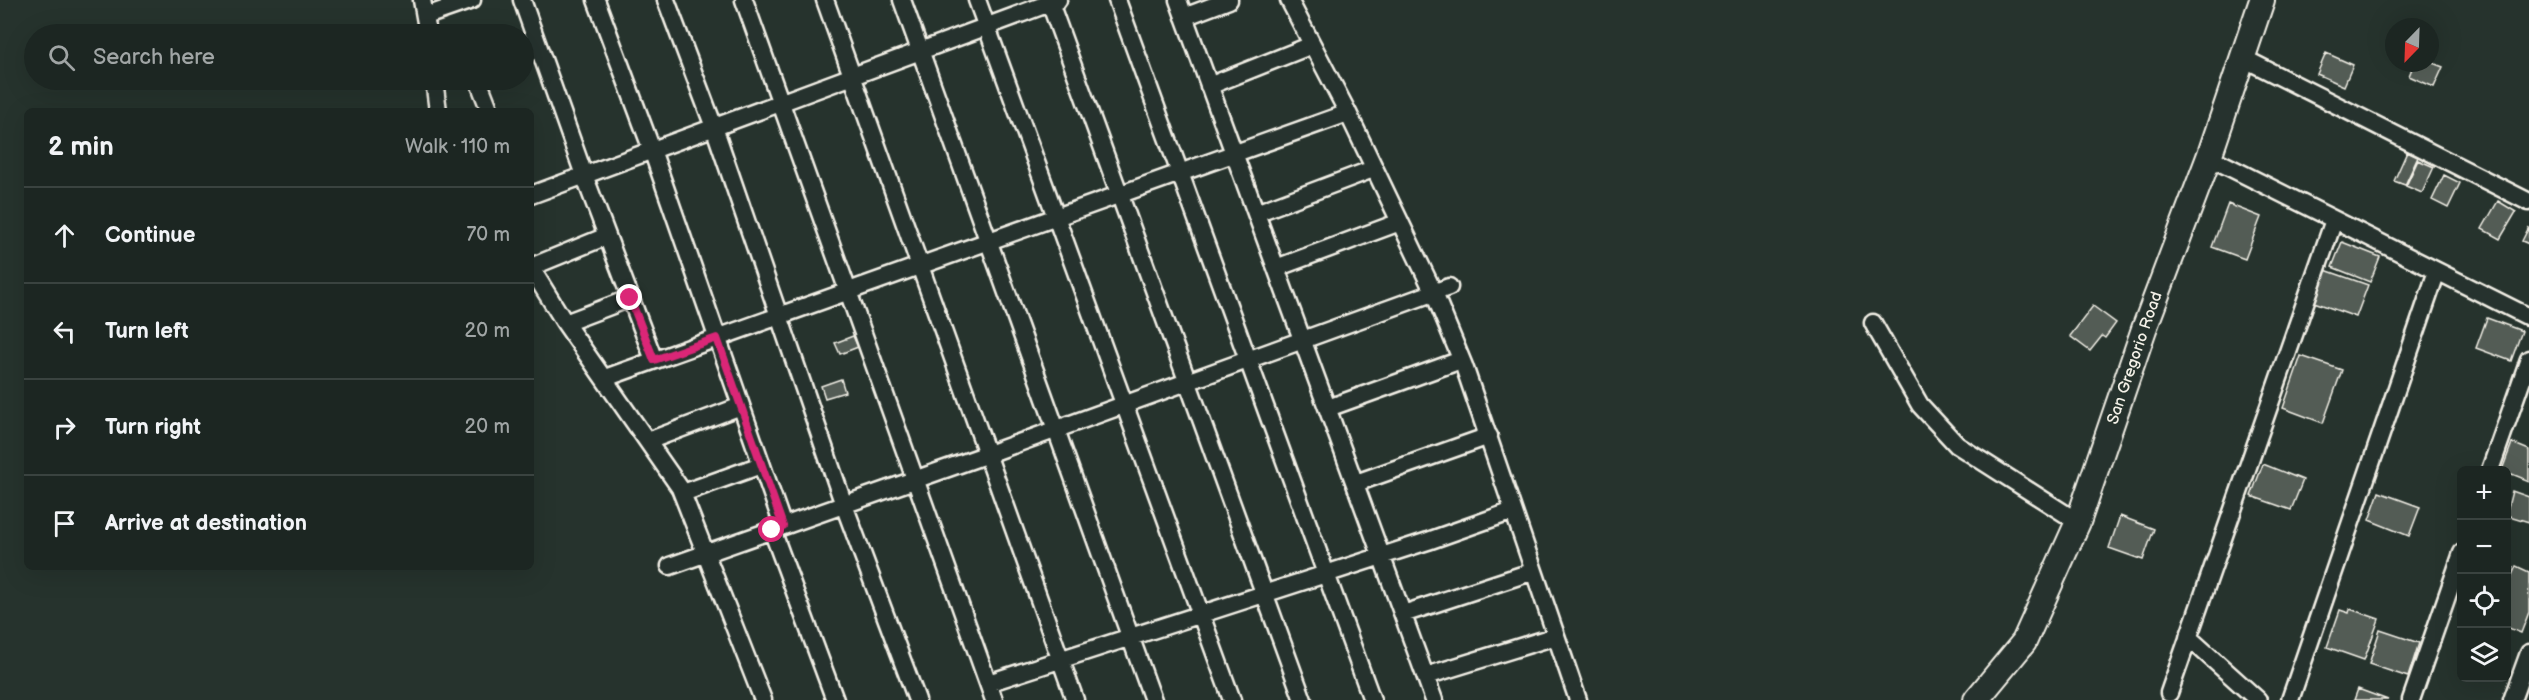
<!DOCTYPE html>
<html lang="en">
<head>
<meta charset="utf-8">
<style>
	:root { --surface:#1c2622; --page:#252e2a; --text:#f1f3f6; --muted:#a0a5a5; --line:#3a4340 }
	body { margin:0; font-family:"Balsamiq Sans",sans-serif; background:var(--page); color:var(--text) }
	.controls { position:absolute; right:18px; bottom:18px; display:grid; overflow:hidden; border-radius:9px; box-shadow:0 6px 24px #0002 }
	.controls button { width:54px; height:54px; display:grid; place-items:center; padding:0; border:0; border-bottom:2px solid var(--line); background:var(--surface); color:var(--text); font:30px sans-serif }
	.compass { position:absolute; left:2385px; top:18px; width:54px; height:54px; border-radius:50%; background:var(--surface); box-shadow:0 6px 24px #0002; rotate:203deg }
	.stop { position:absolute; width:18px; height:18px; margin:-14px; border:4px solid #db2777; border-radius:50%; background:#fff }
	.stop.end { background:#db2777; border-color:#fff; box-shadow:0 2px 6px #0008 }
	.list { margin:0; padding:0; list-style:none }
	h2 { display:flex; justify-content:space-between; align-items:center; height:78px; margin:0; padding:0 24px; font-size:26px }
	h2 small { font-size:20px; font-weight:400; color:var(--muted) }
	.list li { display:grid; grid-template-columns:39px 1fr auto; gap:18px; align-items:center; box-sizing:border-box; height:96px; padding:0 24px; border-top:2px solid var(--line) }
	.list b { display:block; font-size:22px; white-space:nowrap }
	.list em { font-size:20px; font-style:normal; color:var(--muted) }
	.icon { flex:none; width:33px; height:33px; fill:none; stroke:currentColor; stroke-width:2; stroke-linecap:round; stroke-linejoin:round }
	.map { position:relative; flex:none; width:2529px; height:700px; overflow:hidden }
	.search { position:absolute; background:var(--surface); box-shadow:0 6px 24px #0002; left:24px; top:24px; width:510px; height:66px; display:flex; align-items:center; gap:15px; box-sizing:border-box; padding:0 21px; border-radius:33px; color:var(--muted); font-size:22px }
	.panel { position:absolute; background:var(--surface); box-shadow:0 6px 24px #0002; left:24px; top:108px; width:510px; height:462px; border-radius:9px }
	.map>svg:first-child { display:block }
	.building { fill:#525c55; stroke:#f4f1e8; stroke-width:1.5 }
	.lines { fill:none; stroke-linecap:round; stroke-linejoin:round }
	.street-casing { stroke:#f4f1e8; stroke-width:21 }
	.secondary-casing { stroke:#f4f1e8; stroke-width:28 }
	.street { stroke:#26332d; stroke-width:16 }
	.secondary { stroke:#26332d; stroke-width:24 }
	.route { stroke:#db2777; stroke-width:8 }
	.labels { text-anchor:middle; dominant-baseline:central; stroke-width:4.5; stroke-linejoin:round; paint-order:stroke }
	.street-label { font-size:16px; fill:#f4f1e8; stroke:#26332d }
</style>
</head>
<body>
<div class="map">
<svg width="2529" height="700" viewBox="0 0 2529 700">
	<rect width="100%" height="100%" fill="#26332d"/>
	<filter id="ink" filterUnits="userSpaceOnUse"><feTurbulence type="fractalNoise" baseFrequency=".0167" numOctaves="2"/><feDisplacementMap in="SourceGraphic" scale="12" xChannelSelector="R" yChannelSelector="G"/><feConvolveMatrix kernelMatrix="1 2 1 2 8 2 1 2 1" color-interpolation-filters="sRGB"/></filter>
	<g filter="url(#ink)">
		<!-- building -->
		<path class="building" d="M2326 53 2353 65 2344 86 2317 74Z
			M2430 62 2443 67 2434 87 2409 76 2414 63Z
			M2407 152 2418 157 2405 185 2394 181Z
			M2418 160 2434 167 2422 193 2406 186Z
			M2444 175 2460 183 2448 208 2432 200Z
			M2498 201 2516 212 2500 239 2482 229Z
			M2228 204 2261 217 2245 259 2212 247Z
			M2529 227V244L2522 241Z
			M2342 242 2380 257 2370 282 2332 267Z
			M2325 270 2368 285 2356 317 2314 302Z
			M2093 306 2116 323 2105 338 2102 336 2090 351 2070 336Z
			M2487 318 2522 331 2511 361 2476 348Z
			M853 336 858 347 840 354 835 343Z
			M2301 356 2342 370 2323 423 2283 408Z
			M841 379 845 392 825 398 821 386Z
			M2512 443 2529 450V481L2502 470Z
			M2263 464 2303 480 2291 510 2251 496Z
			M2512 491 2529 497V522L2506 515Z
			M2379 492 2420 507 2409 536 2369 520Z
			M2120 516 2154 529 2143 560 2109 548Z
			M2506 565 2513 567 2506 583Z
			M2516 566 2529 572V612L2521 633 2506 627V589Z
			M2350 609 2379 619 2364 660 2327 647 2340 610 2349 613Z
			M2380 630 2419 643 2408 677 2369 664Z
			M2358 689 2388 700H2354Z"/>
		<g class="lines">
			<defs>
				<path id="street" d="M422 0 428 34
					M522 0 584 175 654 360
					M596 0 652 150 783 526
					M666 0 714 127 844 505 917 700
					M744 0 994 700
					M825 0 1075 700
					M902 0 1153 700
					M977 0 1232 700
					M1049 0 1303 700
					M1117 0 1372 700
					M1178 0 1434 700
					M1289 0 1348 113 1434 293 1464 366 1578 700
					M426 16 472 0
					M1184 17 1229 0
					M524 54 539 49
					M2241 57 2529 202
					M434 80 438 111
					M478 80 490 111
					M1209 86 1312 45
					M2209 157 2529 317
					M531 195 1058 0
					M1256 213 1373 169
					M531 267 607 236
					M531 268 565 323 680 488 763 700
					M1276 268 1400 222
					M565 323 631 298
					M1873 323 1920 405 1957 445 2078 522
					M605 378 1348 113
					M1328 408 1461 360
					M648 441 741 406
					M2490 470 2529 359
					M1356 483 1489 436
					M683 493 761 465
					M772 530 835 700
					M670 566 988 454 1449 287
					M1403 614 1534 571
					M2188 637 2258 700
					M1426 676 1556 636
					M988 683 1428 541 1513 511
					M2169 693 2334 220
					M2290 700 2437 271
					M2411 700 2462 553
					M2512 700 2529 653"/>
				<path id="secondary" d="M1976 700 2024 642 2078 522 2144 329 2209 157 2262 0"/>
			</defs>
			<!-- street casing -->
			<use href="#street" class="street-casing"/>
			<!-- secondary casing -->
			<use href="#secondary" class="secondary-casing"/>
			<!-- street -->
			<use href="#street" class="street"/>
			<!-- secondary -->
			<use href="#secondary" class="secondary"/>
		</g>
	</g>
	<g class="lines" filter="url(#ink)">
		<!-- route -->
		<path class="route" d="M630 298 654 360 717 338 783 526 772 530"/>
	</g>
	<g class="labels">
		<!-- street labels -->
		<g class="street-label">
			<text transform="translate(2135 358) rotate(-71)">San Gregorio Road</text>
		</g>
	</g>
</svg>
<div class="controls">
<button>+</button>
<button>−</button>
<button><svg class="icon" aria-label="locate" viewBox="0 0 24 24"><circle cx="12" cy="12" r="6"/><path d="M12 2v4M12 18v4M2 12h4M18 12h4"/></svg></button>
<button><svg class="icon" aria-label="layers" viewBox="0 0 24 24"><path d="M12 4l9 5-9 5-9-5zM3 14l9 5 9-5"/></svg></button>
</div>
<svg class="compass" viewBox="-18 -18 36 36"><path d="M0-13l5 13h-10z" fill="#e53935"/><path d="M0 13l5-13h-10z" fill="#a0a5a5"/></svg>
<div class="stop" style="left:772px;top:530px"></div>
<div class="stop end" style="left:630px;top:298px"></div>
<div class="search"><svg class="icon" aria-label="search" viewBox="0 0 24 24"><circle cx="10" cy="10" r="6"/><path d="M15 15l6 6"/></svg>Search here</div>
<section class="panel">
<h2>2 min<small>Walk · 110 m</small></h2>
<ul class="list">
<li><svg class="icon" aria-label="ahead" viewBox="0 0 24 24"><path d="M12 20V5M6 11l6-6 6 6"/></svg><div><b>Continue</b></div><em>70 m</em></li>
<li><svg class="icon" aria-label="left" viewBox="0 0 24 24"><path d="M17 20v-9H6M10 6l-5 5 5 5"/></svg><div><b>Turn left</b></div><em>20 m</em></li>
<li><svg class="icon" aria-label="right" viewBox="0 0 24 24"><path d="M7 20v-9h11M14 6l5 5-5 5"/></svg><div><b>Turn right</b></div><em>20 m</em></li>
<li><svg class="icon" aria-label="arrive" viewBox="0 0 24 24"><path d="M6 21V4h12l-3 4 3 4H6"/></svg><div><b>Arrive at destination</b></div></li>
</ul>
</section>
</div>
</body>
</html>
